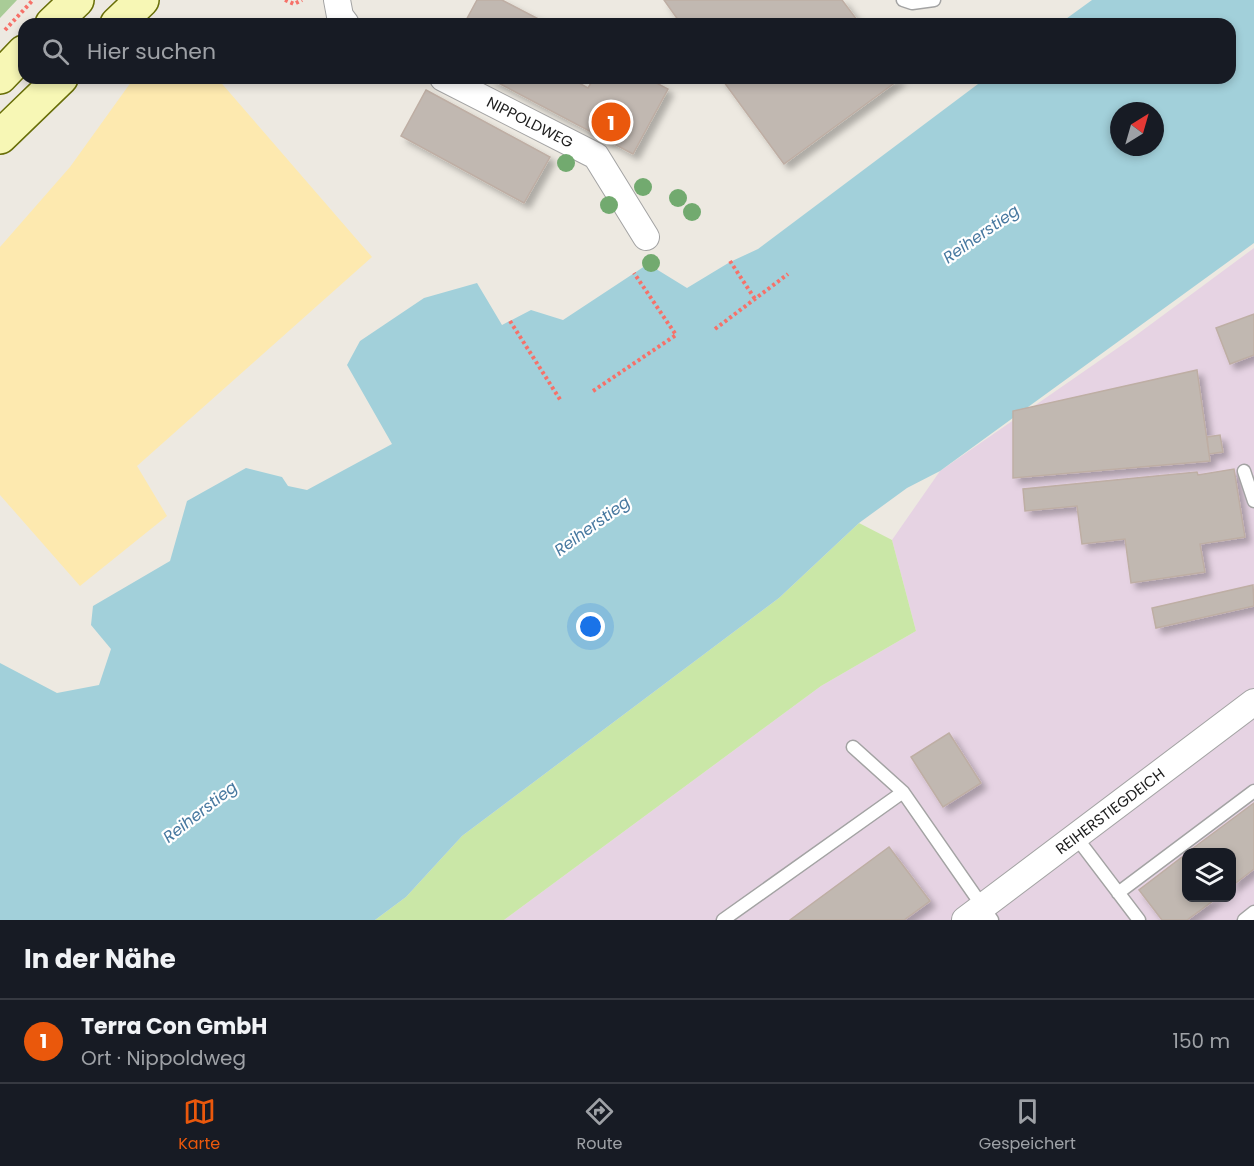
<!DOCTYPE html>
<html lang="de">
<head>
<meta charset="utf-8">
<style>
	:root { --surface:#171b24; --page:#242831; --text:#f1f3f6; --muted:#9ea1a6; --line:#363941; --accent:#ea580c }
	body { margin:0; font-family:Poppins,sans-serif; background:var(--page); color:var(--text) }
	.controls { position:absolute; right:18px; bottom:18px; display:grid; overflow:hidden; border-radius:12px; box-shadow:0 3px 9px #0003 }
	.controls button { width:54px; height:54px; display:grid; place-items:center; padding:0; border:0; border-bottom:2px solid var(--line); background:var(--surface); color:var(--text); font:30px sans-serif }
	.compass { position:absolute; left:1110px; top:102px; width:54px; height:54px; border-radius:50%; background:var(--surface); box-shadow:0 3px 9px #0003; rotate:37deg }
	.you { position:absolute; left:591px; top:627px; width:21px; height:21px; margin:-15px; border:4px solid #fff; border-radius:50%; background:#1a73e8; box-shadow:0 0 0 9px #1a73e833 }
	.badge { display:grid; place-items:center; width:39px; height:39px; border-radius:50%; background:var(--accent); color:#fff; font-size:20px; font-weight:700 }
	.pin { position:absolute; translate:-50% -50%; border:3px solid #fff; box-shadow:0 2px 6px #0006 }
	.list { margin:0; padding:0; list-style:none }
	h2 { display:flex; justify-content:space-between; align-items:center; height:78px; margin:0; padding:0 24px; font-size:26px }
	h2 small { font-size:20px; font-weight:400; color:var(--muted) }
	.list li { display:grid; grid-template-columns:39px 1fr auto; gap:18px; align-items:center; box-sizing:border-box; height:84px; padding:0 24px; border-top:2px solid var(--line) }
	.list b { display:block; font-size:22px; white-space:nowrap }
	.list p { margin:0; font-size:20px; white-space:nowrap; color:var(--muted) }
	.list em { font-size:20px; font-style:normal; color:var(--muted) }
	.icon { flex:none; width:33px; height:33px; fill:none; stroke:currentColor; stroke-width:2; stroke-linecap:round; stroke-linejoin:round }
	.map { position:relative; flex:none; width:1254px; height:920px; overflow:hidden }
	.search { position:absolute; background:var(--surface); box-shadow:0 3px 9px #0003; left:18px; right:18px; top:18px; height:66px; display:flex; align-items:center; gap:15px; box-sizing:border-box; padding:0 21px; border-radius:18px; color:var(--muted); font-size:22px }
	.sheet { height:162px; background:var(--surface) }
	nav { display:flex; justify-content:space-around; align-items:center; box-sizing:border-box; height:84px; border-top:2px solid var(--line); background:var(--surface); font-size:16px; color:var(--muted) }
	nav a { display:grid; justify-items:center; gap:3px }
	nav .on { color:var(--accent) }
	.map>svg:first-child { display:block }
	.industrial { fill:#e6d3e3; fill-rule:evenodd }
	.grass { fill:#cae7a7 }
	.forest { fill:#a9cc97 }
	.sand { fill:#fde9af }
	.water { fill:#a2d0da; fill-rule:evenodd }
	.building { fill:#c1b8b1; stroke:#beaea4; stroke-width:1.5; filter:url(#shadow) }
	.lines { fill:none; stroke-linecap:round; stroke-linejoin:round }
	.lane-casing { stroke:#a3a3a3; stroke-width:15 }
	.street-casing { stroke:#a3a3a3; stroke-width:28 }
	.secondary-casing { stroke:#686e07; stroke-width:36 }
	.path { stroke:#f67169; stroke-width:4; stroke-dasharray:3 3; stroke-linecap:butt }
	.lane { stroke:#fff; stroke-width:12 }
	.street { stroke:#fff; stroke-width:26 }
	.secondary { stroke:#f7f7b5; stroke-width:33 }
	.tree { fill:#72aa6f }
	.labels { text-anchor:middle; dominant-baseline:central; stroke-width:4.5; stroke-linejoin:round; paint-order:stroke }
	.street-label { font-size:15px; fill:#1c1c1c; stroke:#fff }
	.water-label { font-size:16px; font-style:italic; fill:#4879a0; stroke:#fff }
</style>
</head>
<body>
<div class="map">
<svg width="1254" height="920" viewBox="0 0 1254 920">
	<defs>
		<filter id="shadow"><feDropShadow dx="5.5" dy="5.5" stdDeviation="3" flood-color="#0004"/></filter>
	</defs>
	<rect width="100%" height="100%" fill="#ede9e1"/>
	<!-- industrial -->
	<path class="industrial" d="M1254 248V920H504L821 686 916 631 892 540 940 471 1135 336ZM1186 852H1232V898H1186Z"/>
	<!-- grass -->
	<path class="grass" d="M859 523 892 540 916 631 821 686 504 920H375L406 897 462 836 779 598Z"/>
	<!-- forest -->
	<path class="forest" d="M0 0H17L0 18Z"/>
	<!-- sand -->
	<path class="sand" d="M134 78H181L189 84 217 78 372 257 137 466 167 516 80 586 0 495V247L70 167Z"/>
	<!-- water -->
	<path class="water" d="M1092 0H1254V243L940 471 907 488 859 523 779 598 462 836 406 897 375 920H0V663L57 693 99 685 111 649 91 625 93 606 170 561 187 501 246 468 282 477 288 486 307 490 392 444 347 365 360 341 424 298 477 283 502 325 531 310 563 320 648 264 687 288 730 262 758 249 986 78H1230V24H1059ZM1119 111H1155V147H1119Z"/>
	<!-- building -->
	<path class="building" d="M477 0H502L548 24H464Z
		M664 0H842L860 24H681Z
		M489 78H570L588 88 594 78H647L668 89 633 154Z
		M721 78H899L900 79 784 164Z
		M426 90 550 157 524 203 401 136Z
		M1254 314V355L1230 364 1216 328Z
		M1197 370 1210 461 1013 478V411Z
		M1220 435 1223 452 1209 454 1207 437Z
		M1234 469 1245 537 1200 544 1205 572 1131 583 1125 539 1082 544 1077 506 1025 511 1023 489 1197 472 1198 475Z
		M1253 585 1254 606 1156 628 1152 608Z
		M949 733 981 783 943 807 911 757Z
		M1254 803V869L1232 886V852H1188Z
		M889 847 930 901 904 920H790Z
		M1186 854V898H1217L1187 920H1162L1139 890Z"/>
	<g class="lines">
		<defs>
			<path id="lane" d="M903 0 912 3 934 0
				M1244 471 1254 501
				M853 747 903 792 992 920
				M1076 837 1139 920
				M1118 893 1254 791
				M723 920 903 792
				M1244 920 1254 912"/>
			<path id="street" d="M337 0 340 16 346 24
				M443 78 596 156 646 237
				M965 920 1254 702"/>
			<path id="secondary" d="M52 24 77 0
				M117 24 142 0
				M0 77 24 52
				M0 137 61 78"/>
		</defs>
		<!-- lane casing -->
		<use href="#lane" class="lane-casing"/>
		<!-- street casing -->
		<use href="#street" class="street-casing"/>
		<!-- secondary casing -->
		<use href="#secondary" class="secondary-casing"/>
		<!-- path -->
		<path class="path" d="M285 0 294 4 302 0
			M5 30 33 0
			M730 261 755 299
			M510 321 561 401
			M715 329 788 274
			M593 391 676 335 634 273"/>
		<!-- lane -->
		<use href="#lane" class="lane"/>
		<!-- street -->
		<use href="#street" class="street"/>
		<!-- secondary -->
		<use href="#secondary" class="secondary"/>
	</g>
	<!-- trees -->
	<g class="tree">
		<circle cx="566" cy="163" r="9"/>
		<circle cx="643" cy="187" r="9"/>
		<circle cx="678" cy="198" r="9"/>
		<circle cx="609" cy="205" r="9"/>
		<circle cx="692" cy="212" r="9"/>
		<circle cx="651" cy="263" r="9"/>
	</g>
	<g class="labels">
		<!-- street labels -->
		<g class="street-label">
			<text transform="translate(530 122) rotate(27)">NIPPOLDWEG</text>
			<text transform="translate(1110 811) rotate(-37)">REIHERSTIEGDEICH</text>
		</g>
		<!-- water labels -->
		<g class="water-label">
			<text transform="translate(981 234) rotate(-35)">Reiherstieg</text>
			<text transform="translate(592 526) rotate(-36)">Reiherstieg</text>
			<text transform="translate(200 812) rotate(-38)">Reiherstieg</text>
		</g>
	</g>
</svg>
<div class="controls">
<button><svg class="icon" aria-label="layers" viewBox="0 0 24 24"><path d="M12 4l9 5-9 5-9-5zM3 14l9 5 9-5"/></svg></button>
</div>
<svg class="compass" viewBox="-18 -18 36 36"><path d="M0-13l5 13h-10z" fill="#e53935"/><path d="M0 13l5-13h-10z" fill="#9ea1a6"/></svg>
<div class="you"></div>
<div class="pin badge" style="left:611px;top:122px">1</div>
<div class="search"><svg class="icon" aria-label="search" viewBox="0 0 24 24"><circle cx="10" cy="10" r="6"/><path d="M15 15l6 6"/></svg>Hier suchen</div>
</div>
<section class="sheet">
<h2>In der Nähe<small></small></h2>
<ul class="list">
<li><span class="badge">1</span><div><b>Terra Con GmbH</b><p>Ort · Nippoldweg</p></div><em>150 m</em></li>
</ul>
</section>
<nav>
<a class="on"><svg class="icon" aria-label="map" viewBox="0 0 24 24"><path d="M3 6l6-2 6 2 6-2v14l-6 2-6-2-6 2zM9 4v14M15 6v14"/></svg>Karte</a>
<a><svg class="icon" aria-label="directions" viewBox="0 0 24 24"><path d="M12 3l9 9-9 9-9-9zM9 14v-3h6M13 9l2 2-2 2"/></svg>Route</a>
<a><svg class="icon" aria-label="saved" viewBox="0 0 24 24"><path d="M7 4h10v16l-5-4-5 4z"/></svg>Gespeichert</a>
</nav>
</body>
</html>
